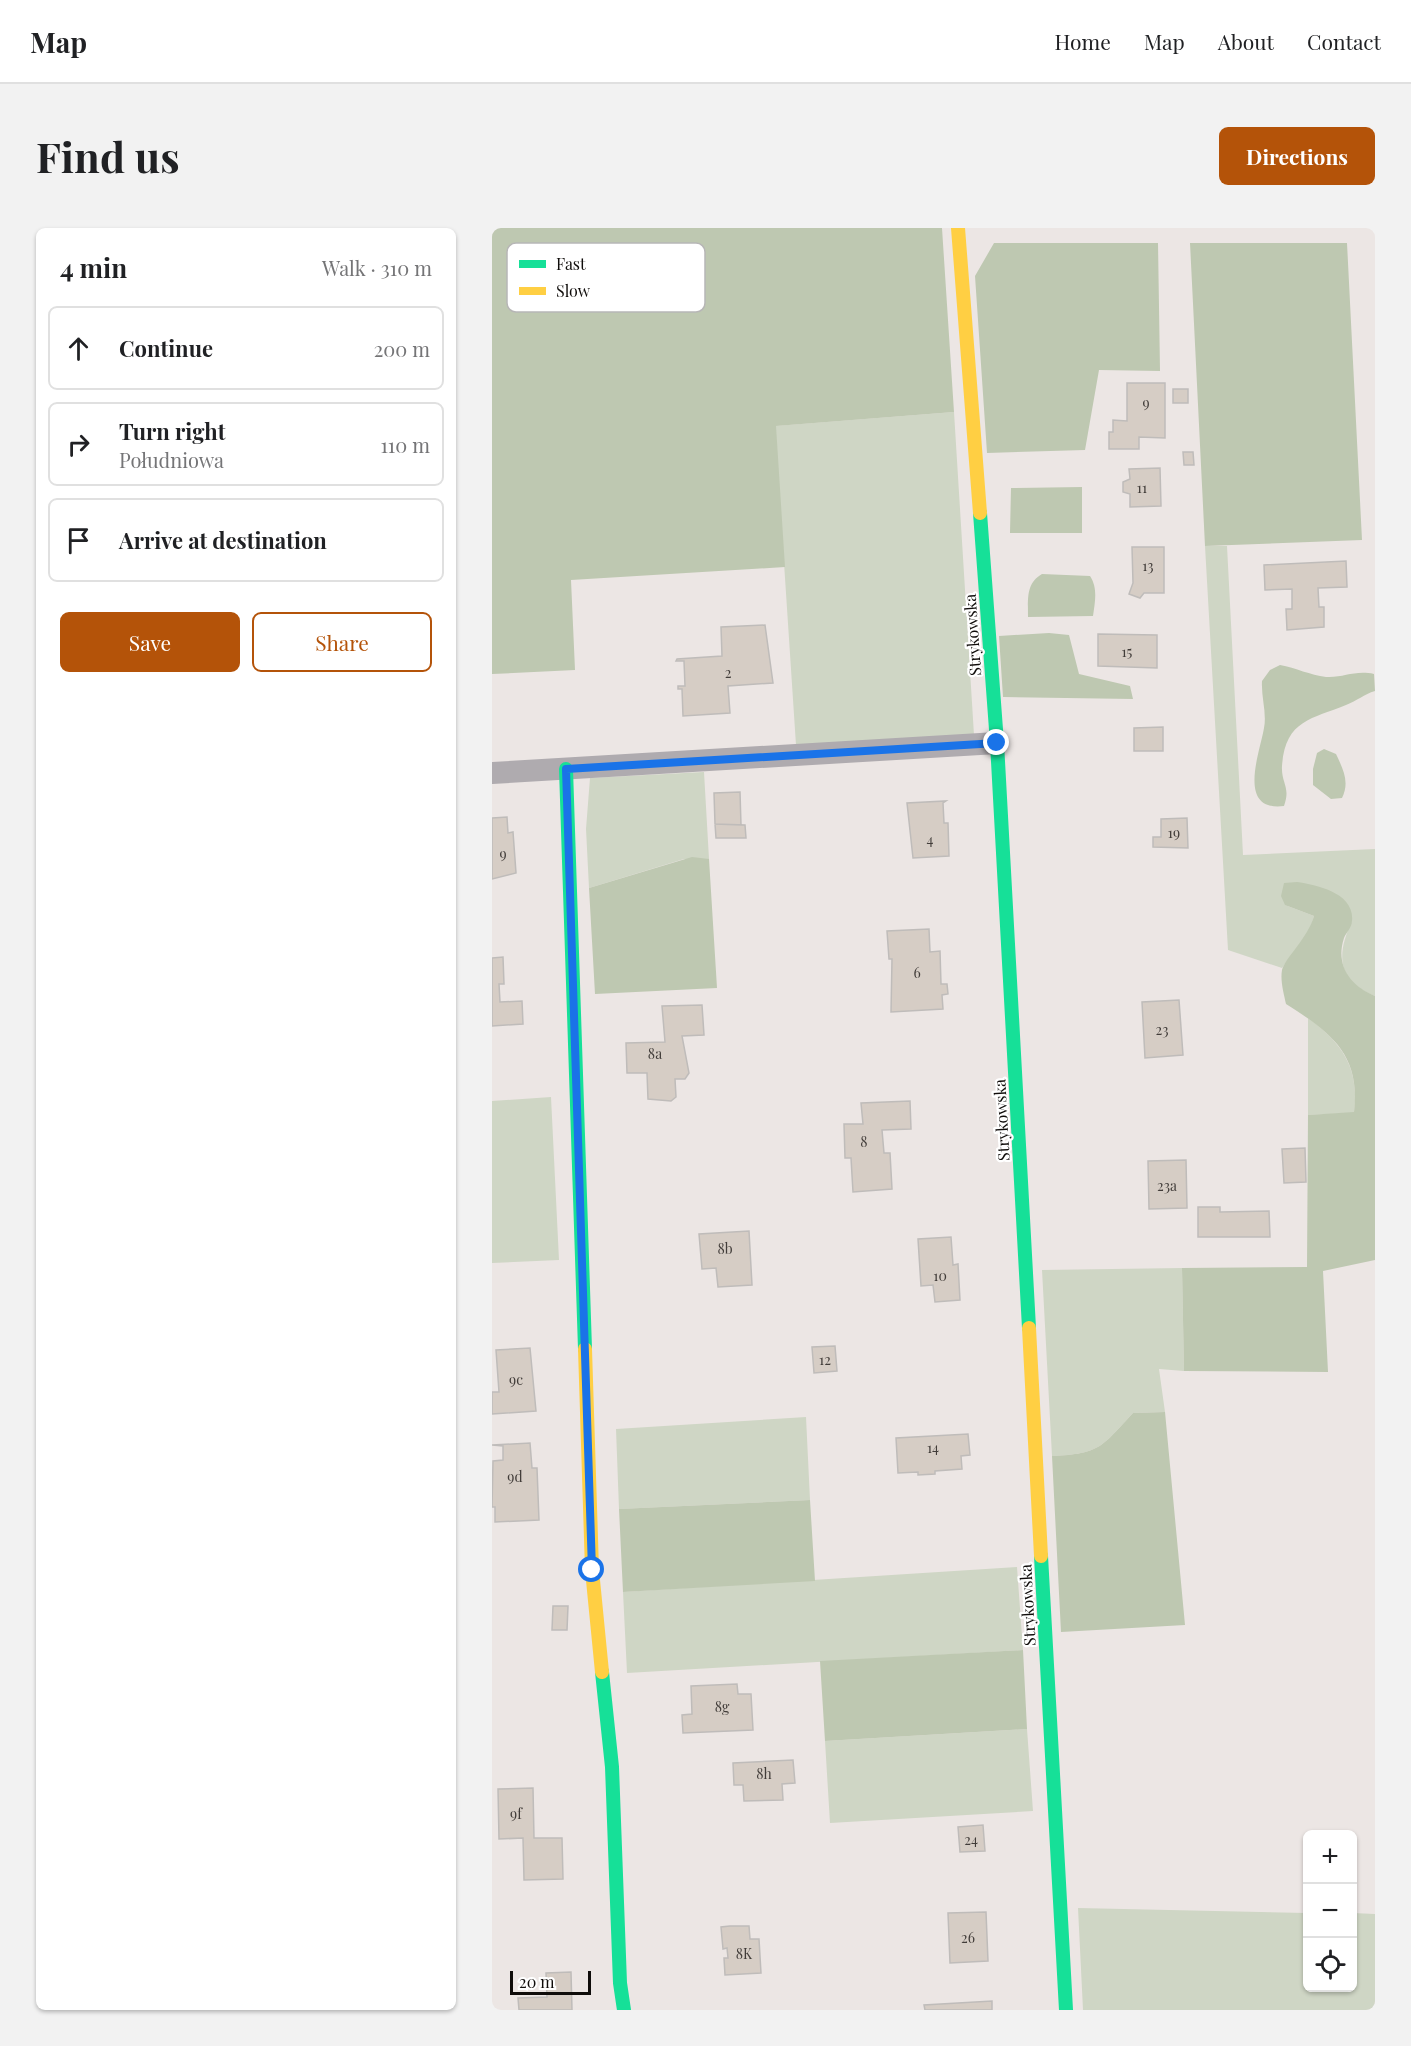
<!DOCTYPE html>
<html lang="en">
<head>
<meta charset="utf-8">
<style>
	:root { --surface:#fff; --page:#f2f2f2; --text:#202124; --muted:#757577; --line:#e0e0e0; --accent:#b45309 }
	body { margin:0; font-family:"Playfair Display",serif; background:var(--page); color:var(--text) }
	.controls { position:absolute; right:18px; bottom:18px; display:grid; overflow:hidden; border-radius:9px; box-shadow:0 2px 4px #0004 }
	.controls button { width:54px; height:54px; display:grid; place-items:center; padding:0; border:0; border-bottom:2px solid var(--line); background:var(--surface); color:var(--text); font:30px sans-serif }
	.scale { position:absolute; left:18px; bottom:15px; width:81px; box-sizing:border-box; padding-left:6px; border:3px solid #0f0c0a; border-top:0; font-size:16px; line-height:21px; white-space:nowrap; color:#0f0c0a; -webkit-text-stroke:4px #fff; paint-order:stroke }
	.stop { position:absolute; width:18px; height:18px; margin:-14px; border:4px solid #1a73e8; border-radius:50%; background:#fff }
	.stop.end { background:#1a73e8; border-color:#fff; box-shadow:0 2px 6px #0008 }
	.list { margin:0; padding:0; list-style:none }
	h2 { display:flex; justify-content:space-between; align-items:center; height:78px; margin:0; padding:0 24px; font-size:26px }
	h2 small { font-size:20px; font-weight:400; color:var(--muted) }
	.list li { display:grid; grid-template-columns:39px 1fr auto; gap:18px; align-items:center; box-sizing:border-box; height:84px; margin:0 12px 12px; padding:0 12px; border:2px solid var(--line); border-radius:9px }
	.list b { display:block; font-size:22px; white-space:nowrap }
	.list p { margin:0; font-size:20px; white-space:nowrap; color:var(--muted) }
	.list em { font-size:20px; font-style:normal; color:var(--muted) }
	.actions { display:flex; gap:12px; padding:18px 24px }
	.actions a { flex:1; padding:14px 0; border:2px solid var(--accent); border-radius:9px; text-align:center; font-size:21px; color:var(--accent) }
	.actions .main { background:var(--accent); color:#fff }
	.icon { flex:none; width:33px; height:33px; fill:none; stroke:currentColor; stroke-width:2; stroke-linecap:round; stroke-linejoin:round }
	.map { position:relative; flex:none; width:883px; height:1782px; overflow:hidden; border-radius:9px }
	header { display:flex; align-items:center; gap:36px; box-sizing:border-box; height:84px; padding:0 30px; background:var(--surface); border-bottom:2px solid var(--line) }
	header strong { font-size:28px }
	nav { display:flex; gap:33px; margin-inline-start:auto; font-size:21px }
	.intro { display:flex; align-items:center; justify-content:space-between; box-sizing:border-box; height:144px; padding:0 36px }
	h1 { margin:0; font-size:42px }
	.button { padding:15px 27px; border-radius:9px; background:var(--accent); color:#fff; font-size:21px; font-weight:700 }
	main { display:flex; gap:36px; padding:0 36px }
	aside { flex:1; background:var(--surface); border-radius:9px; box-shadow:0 2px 4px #0004 }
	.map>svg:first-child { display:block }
	.green { fill:#cfd6c5 }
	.forest { fill:#bec8b1 }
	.building { fill:#d6cdc5; stroke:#bfbcba; stroke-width:1.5 }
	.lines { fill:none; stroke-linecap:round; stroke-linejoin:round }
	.street { stroke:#afabaf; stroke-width:22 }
	.fast { stroke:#16e098; stroke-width:14 }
	.slow { stroke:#ffcf43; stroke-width:14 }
	.route { stroke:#1a73e8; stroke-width:8 }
	.labels { text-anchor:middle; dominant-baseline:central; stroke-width:4.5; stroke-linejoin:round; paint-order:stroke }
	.number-label { font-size:14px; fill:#413c39 }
	.street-label { font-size:16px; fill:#0f0c0a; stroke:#fff }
	.key { fill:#fff; stroke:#b7b6b6; stroke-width:1.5 }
	.key-label { font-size:16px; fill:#0f0c0a }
</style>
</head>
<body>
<header>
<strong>Map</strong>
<nav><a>Home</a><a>Map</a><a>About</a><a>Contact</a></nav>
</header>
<div class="intro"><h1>Find us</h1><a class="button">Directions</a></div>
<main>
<aside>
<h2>4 min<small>Walk · 310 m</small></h2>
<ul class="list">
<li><svg class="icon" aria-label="ahead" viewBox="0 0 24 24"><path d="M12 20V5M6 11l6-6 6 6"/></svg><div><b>Continue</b></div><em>200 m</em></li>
<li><svg class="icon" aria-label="right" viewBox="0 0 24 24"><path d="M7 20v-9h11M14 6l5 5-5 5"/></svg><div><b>Turn right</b><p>Południowa</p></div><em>110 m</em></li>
<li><svg class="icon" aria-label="arrive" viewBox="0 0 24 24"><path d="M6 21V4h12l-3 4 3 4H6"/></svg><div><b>Arrive at destination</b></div></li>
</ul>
<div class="actions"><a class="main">Save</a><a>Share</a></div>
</aside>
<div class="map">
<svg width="883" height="1782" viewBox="0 0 883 1782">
	<rect width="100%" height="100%" fill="#ece6e4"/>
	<!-- green -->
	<path class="green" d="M462 184 482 507 304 517 283 198Z
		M713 318H735L751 627 883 621V768C845 753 844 727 860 693L793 677 822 688 818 702 790 740 736 722Z
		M212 544 217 631H192L97 660 94 601 98 550Z
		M816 790C850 815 868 840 862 885L816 887Z
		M59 869 67 1032 0 1035V873Z
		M690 1040 692 1143 667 1141 673 1184 641 1185C610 1218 609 1226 560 1228L550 1042Z
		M314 1189 318 1272 127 1281 124 1201Z
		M525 1339 531 1422 135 1445 131 1364Z
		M535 1501 541 1583 338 1595 333 1513Z
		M586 1680 815 1685 816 1760H860L861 1685 883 1686V1782H591Z"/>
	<!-- forest -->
	<path class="forest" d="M0 0H450L462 184 284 198 293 339 79 352 83 442 0 446Z
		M502 15H666L668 143 607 142 593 222 495 225 483 48Z
		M698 15H855L870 312 713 318Z
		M590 259V305H518L519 260Z
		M550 346 598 348C606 360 603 374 601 388L536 389C536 371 534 355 550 346Z
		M557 405 577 407 587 446 638 458 641 471 511 469 507 408Z
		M788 437C804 440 818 447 834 449 852 450 862 442 882 446L883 463C872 466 865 473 854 477 820 491 793 492 790 538 789 555 799 559 792 578 744 584 768 524 772 500 775 485 769 469 770 453L778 442Z
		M832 521 844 526C851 541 858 554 850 570L839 571 821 557V541L825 525Z
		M200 629 217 631 225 760 103 766 97 660Z
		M805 654C825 657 863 665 860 693 860 699 854 705 852 710 843 737 858 758 883 768V1032L831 1043 836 1144 692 1143 690 1040 815 1039 816 887 862 884C869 826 838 804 794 776 792 766 788 753 790 742 793 730 816 710 822 688L793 677 789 668 792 655Z
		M673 1184 693 1397 569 1404 560 1228C609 1226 610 1218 641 1185Z
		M318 1272 323 1353 131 1364 127 1281Z
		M531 1422 535 1501 333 1513 328 1433Z"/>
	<!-- building -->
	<path class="building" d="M635 155H673V210L647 209V221H617V204H621V192L635 193Z
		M681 161H696V175H681Z
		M691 224H701L702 237H692Z
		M668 240 669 278 638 279V266L631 264V254L638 251 637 241Z
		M640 319H672V365H652L648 370 637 366 641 355Z
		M854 333 855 359 826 360 827 379H832V399L795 402 794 381H800V361L773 362 772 337Z
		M273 397 281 455 236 458 238 485 191 488 190 461H186V458H193L192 433H184L185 431 230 428 229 399Z
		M606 406 665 407V440L606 438Z
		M671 499V523H642V500Z
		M248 564 249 597 223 596 222 565Z
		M454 573 451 575 452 595H456L457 628 421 630 415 575Z
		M15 589 16 605 21 604 24 645 0 651V590Z
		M695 590 696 620 661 619V609H669V591Z
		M223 596 253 597 254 610H224Z
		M437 701 438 724 448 723 449 756H455L456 766 450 767 451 781 399 784 400 731H397L395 703Z
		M11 729 12 756H7L8 774 30 773 31 796 0 798V730Z
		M687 772 691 827 653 830 650 774Z
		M210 777 212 807 190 808 197 845 193 851H183L184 869 179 873 156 871 155 845H135L134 815 173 814 170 778Z
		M418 873 419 901 390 902 392 925H398L400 961 361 964 359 930H353L352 896H371L369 875Z
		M813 920 814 954 792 955 790 921Z
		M694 932 695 980 657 981 656 933Z
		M706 979H728V984L777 983 778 1009H706Z
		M257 1003 260 1057 226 1059 224 1040 210 1041 207 1006Z
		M459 1009 461 1037 466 1036 468 1072 443 1074 441 1057 429 1058 426 1011Z
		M343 1118 345 1143 322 1145 320 1119Z
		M38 1120 44 1183 0 1186V1164H7L4 1122Z
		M476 1206 478 1227 469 1228 470 1241 443 1243V1246L426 1247V1244L406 1245 404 1210Z
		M38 1215 40 1240H45L47 1292 3 1294V1279H0L1 1233 11 1232V1218L0 1217Z
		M61 1378H76L75 1402H60Z
		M245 1456 246 1466H259L261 1502 191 1505 190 1487 200 1486 199 1458Z
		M301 1532 303 1555 290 1556 291 1572 252 1573 251 1557H242L241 1535Z
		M41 1560 42 1610H70L71 1651 32 1652 31 1610 7 1611 6 1561Z
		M491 1597 493 1623 468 1624 466 1599Z
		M494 1684 496 1733 458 1735 456 1685Z
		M238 1698H257L258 1711H267L269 1745 233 1747 232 1730H236L235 1720 231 1721 229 1699Z
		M79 1744 80 1782H27L26 1770 55 1769 54 1745Z
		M500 1773V1782H433L432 1777Z"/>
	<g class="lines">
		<!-- street -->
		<path class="street" d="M0 545 505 515"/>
		<!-- fast -->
		<path class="fast" d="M488 285 505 515 537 1100
			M74 541 93 1121
			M549 1328 574 1782
			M110 1444 120 1539 128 1755 132 1782"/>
		<!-- slow -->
		<path class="slow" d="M466 0 488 285
			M537 1100 549 1328
			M93 1121 100 1342 110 1444"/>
	</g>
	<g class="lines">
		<!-- route -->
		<path class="route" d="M100 1342 74 541 505 515"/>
	</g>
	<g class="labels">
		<!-- number labels -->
		<g class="number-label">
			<text x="654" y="174">9</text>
			<text x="650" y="259">11</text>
			<text x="656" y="337">13</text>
			<text x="635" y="423">15</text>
			<text x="236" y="444">2</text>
			<text x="682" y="604">19</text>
			<text x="438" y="611">4</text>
			<text x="11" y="625">9</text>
			<text x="425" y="744">6</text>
			<text x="670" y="801">23</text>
			<text x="163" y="825">8a</text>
			<text x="372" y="913">8</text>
			<text x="675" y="957">23a</text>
			<text x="233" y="1020">8b</text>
			<text x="448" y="1047">10</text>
			<text x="333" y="1131">12</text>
			<text x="24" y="1151">9c</text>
			<text x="441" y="1219">14</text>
			<text x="23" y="1248">9d</text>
			<text x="230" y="1478">8g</text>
			<text x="272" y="1545">8h</text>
			<text x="24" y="1585">9f</text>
			<text x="479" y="1611">24</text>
			<text x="476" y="1709">26</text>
			<text x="252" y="1725">8K</text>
		</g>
		<!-- street labels -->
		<g class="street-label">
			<text transform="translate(480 407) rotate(-94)">Strykowska</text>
			<text transform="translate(509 892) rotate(-93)">Strykowska</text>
			<text transform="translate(535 1377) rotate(-93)">Strykowska</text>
		</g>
	</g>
	<!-- legend -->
	<rect x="15" y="15" width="198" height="69" rx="9" class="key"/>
	<rect x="27" y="32" width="27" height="8" fill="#16e098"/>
	<rect x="27" y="59" width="27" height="8" fill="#ffcf43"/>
	<g class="key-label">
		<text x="64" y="42">Fast</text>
		<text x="64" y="69">Slow</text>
	</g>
</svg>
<div class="controls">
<button>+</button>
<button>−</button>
<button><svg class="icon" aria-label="locate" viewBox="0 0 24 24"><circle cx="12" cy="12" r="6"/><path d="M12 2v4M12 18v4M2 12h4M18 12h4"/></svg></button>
</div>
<div class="scale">20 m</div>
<div class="stop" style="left:100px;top:1342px"></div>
<div class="stop end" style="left:505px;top:515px"></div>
</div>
</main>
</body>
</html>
